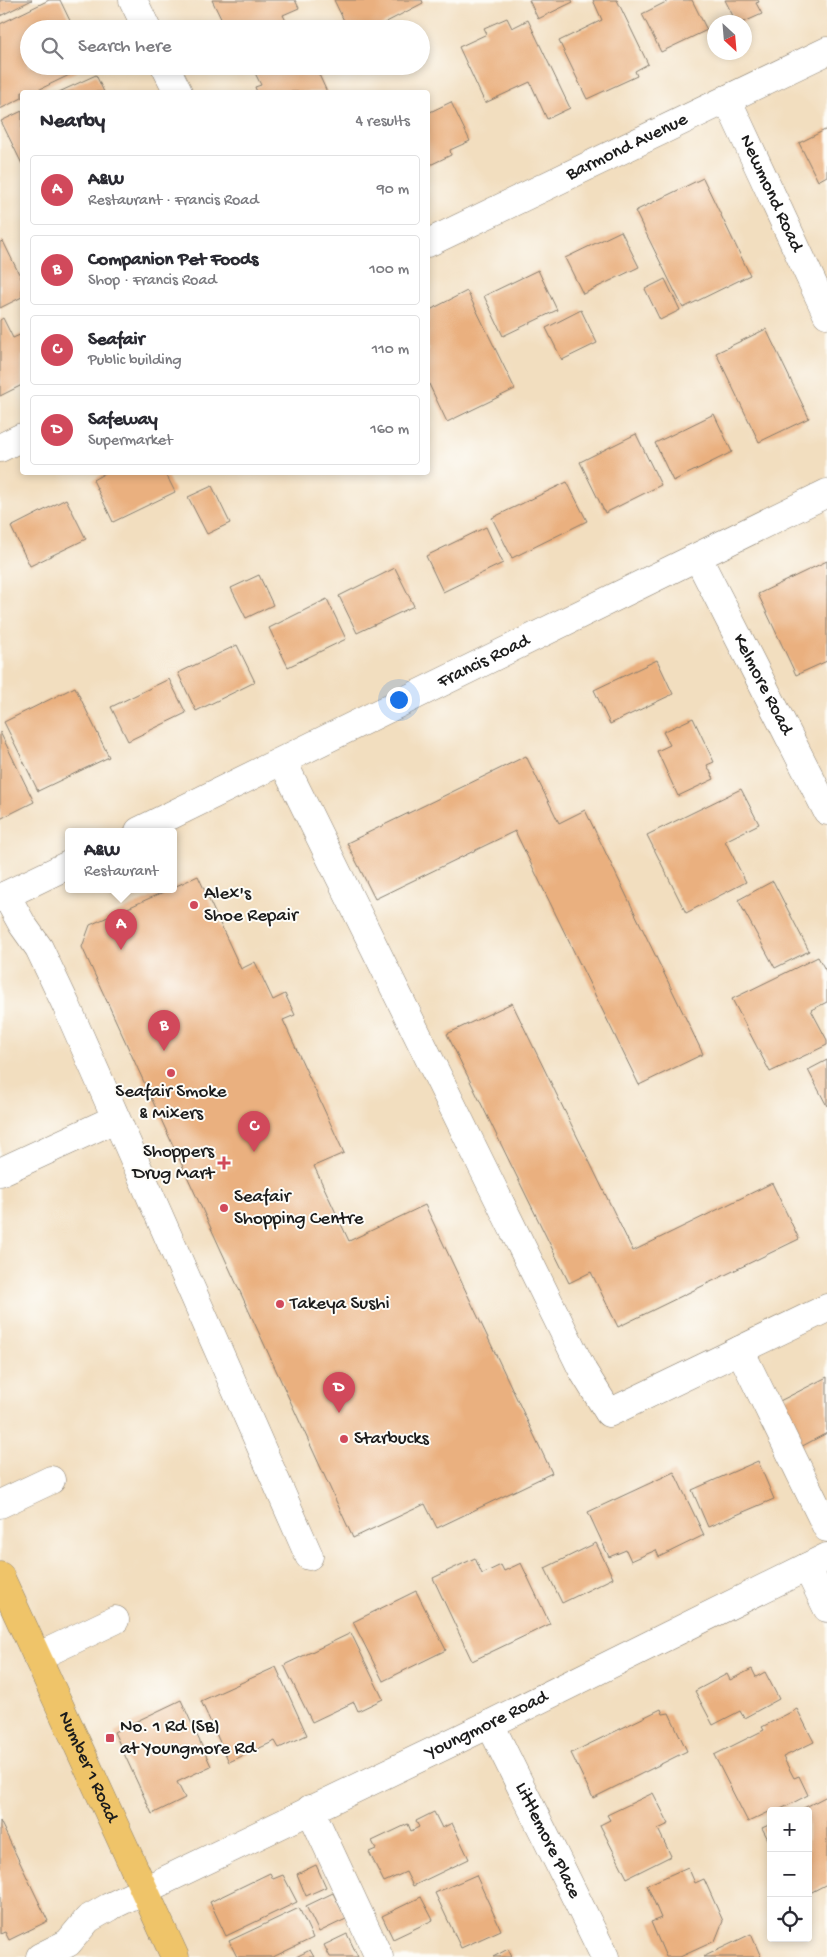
<!DOCTYPE html>
<html lang="en">
<head>
<meta charset="utf-8">
<style>
	:root { --surface:#fff; --page:#f7f7f7; --text:#2b2b33; --muted:#7c7c81; --line:#e1e1e2; --accent:#d1495b }
	body { margin:0; font-family:"Gochi Hand",sans-serif; background:var(--page); color:var(--text) }
	.controls { position:absolute; right:15px; bottom:15px; display:grid; overflow:hidden; border-radius:5px; box-shadow:0 2px 8px #0003 }
	.controls button { width:45px; height:45px; display:grid; place-items:center; padding:0; border:0; border-bottom:1px solid var(--line); background:var(--surface); color:var(--text); font:25px sans-serif }
	.compass { position:absolute; left:707px; top:15px; width:45px; height:45px; border-radius:50%; background:var(--surface); box-shadow:0 2px 8px #0003; rotate:154deg }
	.you { position:absolute; left:398px; top:699px; width:18px; height:18px; margin:-12px; border:4px solid #fff; border-radius:50%; background:#1a73e8; box-shadow:0 0 0 8px #1a73e833 }
	.badge { display:grid; place-items:center; width:32px; height:32px; border-radius:50%; background:var(--accent); color:#fff; font-size:16px; font-weight:700 }
	.pin { position:absolute; translate:-50% -41px; filter:drop-shadow(0 1px 2px #0008) }
	.pin::after { content:''; position:absolute; top:26px; width:18px; height:15px; background:inherit; clip-path:polygon(0 0,100% 0,50% 100%) }
	.popup { position:absolute; left:65px; top:828px; width:112px; height:65px; box-sizing:border-box; display:grid; place-content:center; border-radius:5px; background:var(--surface); filter:drop-shadow(0 1px 4px #0005); font-size:16px; white-space:nowrap; color:var(--muted) }
	.popup b { font-size:19px; color:var(--text) }
	.popup::after { content:''; position:absolute; left:50%; top:100%; margin-left:-10px; border:10px solid transparent; border-top-color:var(--surface) }
	.list { margin:0; padding:0; list-style:none }
	h2 { display:flex; justify-content:space-between; align-items:center; height:65px; margin:0; padding:0 20px; font-size:21px }
	h2 small { font-size:16px; font-weight:400; color:var(--muted) }
	.list li { display:grid; grid-template-columns:32px 1fr auto; gap:15px; align-items:center; box-sizing:border-box; height:70px; margin:0 10px 10px; padding:0 10px; border:1px solid var(--line); border-radius:5px }
	.list b { display:block; font-size:19px; white-space:nowrap }
	.list p { margin:0; font-size:16px; white-space:nowrap; color:var(--muted) }
	.list em { font-size:16px; font-style:normal; color:var(--muted) }
	.icon { flex:none; width:28px; height:28px; fill:none; stroke:currentColor; stroke-width:2; stroke-linecap:round; stroke-linejoin:round }
	.map { position:relative; flex:none; width:827px; height:1957px; overflow:hidden }
	.search { position:absolute; background:var(--surface); box-shadow:0 2px 8px #0003; left:20px; top:20px; width:410px; height:55px; display:flex; align-items:center; gap:12px; box-sizing:border-box; padding:0 18px; border-radius:28px; color:var(--muted); font-size:19px }
	.panel { position:absolute; background:var(--surface); box-shadow:0 2px 8px #0003; left:20px; top:90px; width:410px; height:385px; border-radius:5px }
	.map>svg:first-child { display:block }
	.building { fill:#eab07f }
	.lines { fill:none; stroke-linecap:round; stroke-linejoin:round }
	.minor-casing { stroke:#877d6e; stroke-width:29 }
	.major-casing { stroke:#877d6e; stroke-width:29 }
	.minor { stroke:#fff; stroke-width:28 }
	.major { stroke:#efc469; stroke-width:28 }
	.poi-dot { fill:#d1495b; stroke:#fdfcf7; stroke-width:2 }
	.labels { text-anchor:middle; dominant-baseline:central; stroke-width:4; stroke-linejoin:round; paint-order:stroke }
	.street-label { font-size:19px; fill:#1c1c1c; stroke:#fdfcf7 }
	.poi-label { font-size:19px; fill:#1c1c1c; stroke:#fdfcf7; text-anchor:start }
</style>
</head>
<body>
<div class="map">
<svg width="827" height="1957" viewBox="0 0 827 1957">
	<rect width="100%" height="100%" fill="#fdfcf7"/>
	<filter id="ink" filterUnits="userSpaceOnUse"><feTurbulence type="fractalNoise" baseFrequency=".02" numOctaves="2"/><feDisplacementMap in="SourceGraphic" scale="10" xChannelSelector="R" yChannelSelector="G"/><feConvolveMatrix kernelMatrix="1 2 1 2 8 2 1 2 1" color-interpolation-filters="sRGB"/></filter>
	<filter id="wash" filterUnits="userSpaceOnUse"><feTurbulence type="fractalNoise" baseFrequency=".0096" numOctaves="4" result="noise"/><feDisplacementMap in="SourceGraphic" scale="20" xChannelSelector="R" yChannelSelector="G"/><feGaussianBlur stdDeviation="1.12" result="paint"/><feColorMatrix in="noise" values="0 0 0 0 0 0 0 0 0 0 0 0 0 0 0 0 0 1.4 0 .05"/><feComposite in="paint" operator="in"/></filter>
	<g filter="url(#wash)">
		<rect width="100%" height="100%" fill="#f2debf"/>
		<g id="blocks">
			<!-- building -->
			<path class="building" d="M0 0H32L0 16Z
				M49 0H60L74 29H29V66H88L34 92H22V98L0 109V24Z
				M212 0H295L299 8 283 15 290 29H226Z
				M334 0H422L423 3 373 29H348Z
				M529 0H572L573 2 538 19Z
				M593 0H617L648 64 635 71 637 76 587 99 559 41 602 20Z
				M670 0H692L707 30 661 52 642 14Z
				M725 0H758L759 2 756 3 762 14 744 22H736Z
				M507 18 512 28 528 20 570 108 547 119 530 82 485 103 459 47 487 34 484 28Z
				M259 66H315L327 92H257L255 87 261 85 253 69Z
				M96 75 104 92H59Z
				M451 102 470 141 450 150 451 155 428 166V113Z
				M22 111V164L1 121Z
				M827 129V176L818 181 799 143Z
				M703 178 750 275 683 308 635 211Z
				M621 231 639 267 583 294 565 258Z
				M3 241 22 280V297L0 308V242Z
				M538 270 557 310 503 336 484 296Z
				M665 279 680 310 660 320 645 289Z
				M467 291 515 389 447 422 428 382V311Z
				M581 310 597 343 562 360 546 328Z
				M3 318 13 338 22 334V385L0 396V320Z
				M766 329 809 418 759 442 716 353Z
				M714 414 732 452 673 481 655 443Z
				M636 434 661 485 605 513 580 462Z
				M107 472H165L175 492 113 522 93 480Z
				M567 482 587 521 512 558 492 518Z
				M212 486 230 523 207 534 188 497Z
				M66 499 86 539 30 566 11 527Z
				M486 527 503 563 443 592 426 556Z
				M827 561V661L796 675 758 594Z
				M395 568 414 606 357 633 339 596Z
				M259 575 273 605 246 618 231 588Z
				M327 599 346 639 288 667 269 628Z
				M237 645 255 682 196 711 178 673Z
				M657 660 673 694 610 724 594 690Z
				M169 679 186 713 128 741 111 707Z
				M75 687 109 757 38 791 4 722Z
				M693 718 714 762 707 765 714 779 678 796 657 751 670 745 663 732Z
				M0 732 34 802 0 819Z
				M526 756 559 823 585 810 703 1054 639 1085 515 831 375 899 347 843Z
				M741 789 759 824 725 841 746 882 686 913 647 835Z
				M198 876 241 969 255 962 273 1000 285 994 295 1015 283 1020 344 1153 314 1166 349 1241 425 1205 552 1473 437 1528 425 1504 353 1538 82 947 90 925 170 889H174V887Z
				M773 881 809 951 775 968 738 900Z
				M818 957 827 973V1002L811 1010 827 1040V1045L770 1072 732 999Z
				M512 1003 633 1251 772 1183 799 1239 618 1327 591 1272 569 1283 447 1034Z
				M827 1060V1106L808 1070Z
				M827 1377V1433L793 1451 770 1406Z
				M758 1461 774 1499 708 1527 692 1490Z
				M674 1472 704 1535 659 1557 656 1550 631 1561 626 1550 609 1557 588 1512Z
				M596 1543 613 1578 562 1603 545 1568Z
				M475 1558 482 1574 501 1565 504 1571 521 1563 550 1624 472 1661 433 1578Z
				M416 1591 446 1650 383 1681 353 1622Z
				M351 1633 383 1699 358 1711 354 1702 312 1722 284 1665Z
				M276 1667 307 1735 279 1748 275 1741 229 1762 201 1701Z
				M752 1669 756 1677 765 1672 779 1699 744 1718 740 1711 713 1725 695 1691 727 1674 730 1680Z
				M181 1700 211 1766 177 1782 185 1798 152 1814 114 1732Z
				M661 1709 663 1714 669 1713 687 1751 593 1798 571 1753Z
				M797 1709 814 1742 783 1757 794 1778 799 1776 808 1795 777 1811H771L748 1822 714 1755 764 1730 762 1727Z
				M653 1793 669 1824 658 1829 671 1856 627 1878 600 1825 610 1820 607 1815Z
				M827 1796V1884L808 1894V1811H798Z
				M434 1812 442 1828 452 1823 469 1859 413 1886 406 1872 384 1882 369 1852 376 1849 372 1841 408 1824 411 1831 419 1827 416 1821Z
				M0 1821 48 1921 9 1940 5 1932 0 1934Z
				M771 1824V1845L762 1828Z
				M316 1865 326 1887 306 1896 297 1874Z
				M688 1867 695 1883 704 1879 723 1921 715 1941 680 1957H666L651 1922 661 1918 647 1885Z
				M270 1873 273 1879 283 1875 297 1902 226 1936 210 1902Z
				M476 1875 501 1930 461 1948 435 1893Z
				M333 1893 346 1919 319 1932 306 1906Z
				M421 1897 433 1920 393 1939 382 1916Z
				M299 1908 313 1938 273 1957H237L229 1941Z
				M347 1934 358 1957H330L324 1945Z
				M751 1934 761 1957H703Z
				M508 1949 512 1957H493Z
				M310 1950 314 1957H296Z"/>
		</g>
	</g>
	<g filter="url(#ink)">
		<use href="#blocks" fill-opacity="0" stroke="#877d6e" stroke-width="1"/>
		<g class="lines">
			<defs>
				<g id="minor">
					<path d="M133 0 147 29"/>
					<path d="M165 66 178 92"/>
					<path id="s1" d="M727 99 827 314"/>
					<path id="s2" d="M428 243 827 51"/>
					<path d="M0 448 22 437"/>
					<path id="s3" d="M698 558 827 811"/>
					<path d="M283 762 583 1371 609 1413 827 1308"/>
					<path id="s4" d="M139 831 827 493"/>
					<path d="M6 895 22 924 39 948 67 1007 309 1556"/>
					<path d="M0 898 68 865"/>
					<path d="M0 1172 115 1119"/>
					<path d="M740 1350 827 1528"/>
					<path d="M0 1504 51 1480"/>
					<path d="M807 1567 827 1608"/>
					<path d="M37 1657 115 1620"/>
					<path id="s5" d="M490 1724 605 1957"/>
					<path d="M310 1809 379 1957"/>
					<path id="s6" d="M40 1957 68 1943 88 1919 109 1907 490 1724 827 1557"/>
				</g>
				<g id="major">
					<path id="s7" d="M0 1576 175 1957"/>
				</g>
			</defs>
			<!-- minor casing -->
			<use href="#minor" class="minor-casing"/>
			<!-- major casing -->
			<use href="#major" class="major-casing"/>
			<!-- minor -->
			<use href="#minor" class="minor"/>
			<!-- major -->
			<use href="#major" class="major"/>
		</g>
	</g>
	<!-- markers -->
	<g class="poi-dot">
		<circle cx="194" cy="905" r="5"/>
		<circle cx="171" cy="1073" r="5"/>
		<path d="M221.5 1155.5h5v5h5v5h-5v5h-5v-5h-5v-5h5z"/>
		<circle cx="224" cy="1208" r="5"/>
		<circle cx="280" cy="1304" r="5"/>
		<circle cx="344" cy="1439" r="5"/>
		<rect x="105" y="1733" width="10" height="10" rx="2.5"/>
	</g>
	<g class="labels">
		<!-- street labels -->
		<g class="street-label">
			<text stroke="none"><textPath href="#s2" startOffset="221">Barmond Avenue</textPath></text>
			<text stroke="none"><textPath href="#s1" startOffset="104">Newmond Road</textPath></text>
			<text stroke="none"><textPath href="#s4" startOffset="384">Francis Road</textPath></text>
			<text stroke="none"><textPath href="#s3" startOffset="142">Kelmore Road</textPath></text>
			<text stroke="none"><textPath href="#s6" startOffset="506">Youngmore Road</textPath></text>
			<text stroke="none"><textPath href="#s7" startOffset="210">Number 1 Road</textPath></text>
			<text stroke="none"><textPath href="#s5" startOffset="130">Littlemore Place</textPath></text>
		</g>
		<!-- poi labels -->
		<g class="poi-label">
			<text x="204" y="894">Alex's<tspan x="204" dy="22">Shoe Repair</tspan></text>
			<text x="171" y="1092" text-anchor="middle">Seafair Smoke<tspan x="171" dy="22">&amp; Mixers</tspan></text>
			<text x="214" y="1152" text-anchor="end">Shoppers<tspan x="214" dy="22">Drug Mart</tspan></text>
			<text x="234" y="1197">Seafair<tspan x="234" dy="22">Shopping Centre</tspan></text>
			<text x="290" y="1304">Takeya Sushi</text>
			<text x="354" y="1439">Starbucks</text>
			<text x="120" y="1727">No. 1 Rd (SB)<tspan x="120" dy="22">at Youngmore Rd</tspan></text>
		</g>
	</g>
</svg>
<div class="controls">
<button>+</button>
<button>−</button>
<button><svg class="icon" aria-label="locate" viewBox="0 0 24 24"><circle cx="12" cy="12" r="6"/><path d="M12 2v4M12 18v4M2 12h4M18 12h4"/></svg></button>
</div>
<svg class="compass" viewBox="-18 -18 36 36"><path d="M0-13l5 13h-10z" fill="#e53935"/><path d="M0 13l5-13h-10z" fill="#7c7c81"/></svg>
<div class="you"></div>
<div class="pin badge" style="left:121px;top:950px">A</div>
<div class="popup"><b>A&amp;W</b>Restaurant</div>
<div class="pin badge" style="left:164px;top:1051px">B</div>
<div class="pin badge" style="left:254px;top:1152px">C</div>
<div class="pin badge" style="left:339px;top:1413px">D</div>
<div class="search"><svg class="icon" aria-label="search" viewBox="0 0 24 24"><circle cx="10" cy="10" r="6"/><path d="M15 15l6 6"/></svg>Search here</div>
<section class="panel">
<h2>Nearby<small>4 results</small></h2>
<ul class="list">
<li><span class="badge">A</span><div><b>A&amp;W</b><p>Restaurant · Francis Road</p></div><em>90 m</em></li>
<li><span class="badge">B</span><div><b>Companion Pet Foods</b><p>Shop · Francis Road</p></div><em>100 m</em></li>
<li><span class="badge">C</span><div><b>Seafair</b><p>Public building</p></div><em>110 m</em></li>
<li><span class="badge">D</span><div><b>Safeway</b><p>Supermarket</p></div><em>160 m</em></li>
</ul>
</section>
</div>
</body>
</html>
